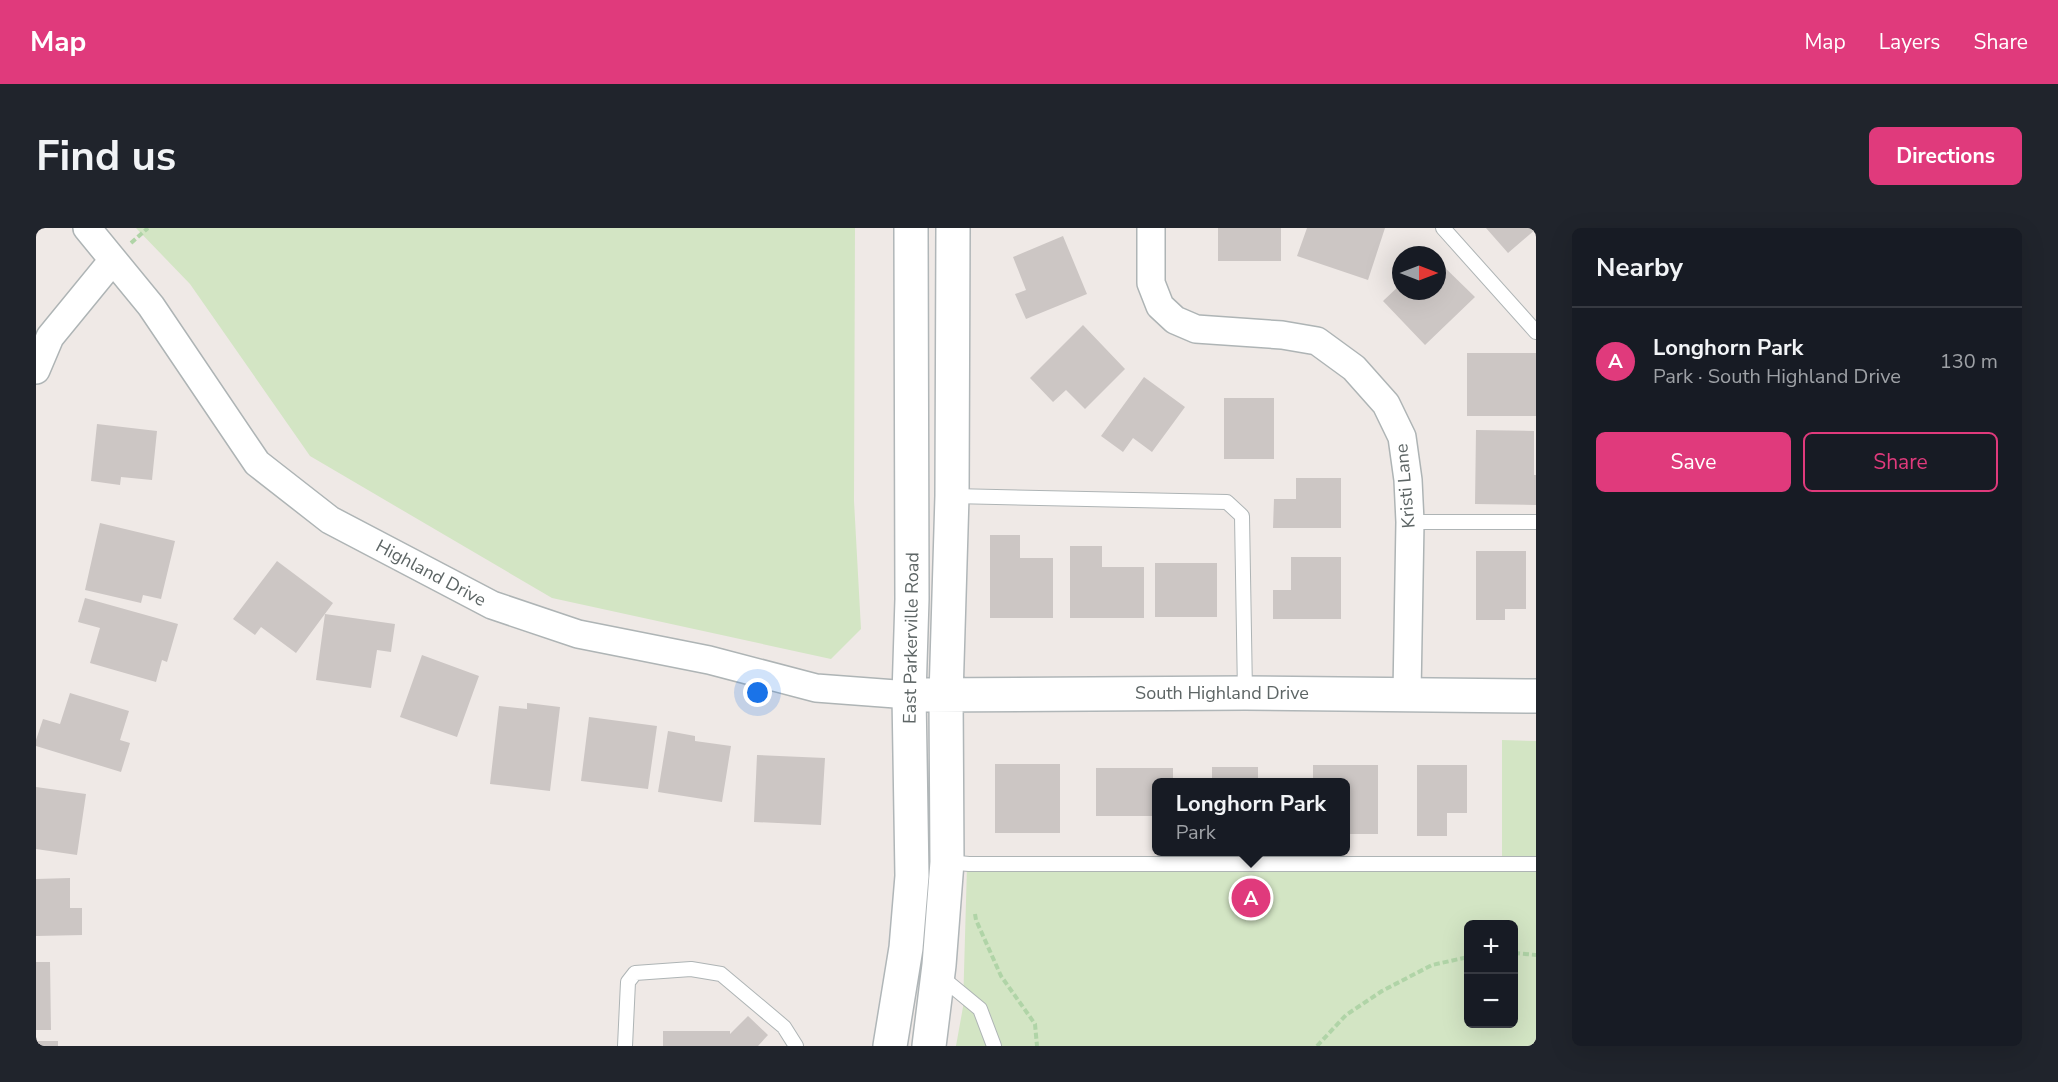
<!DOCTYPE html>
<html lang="en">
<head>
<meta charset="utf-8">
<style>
	:root { --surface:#171b24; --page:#20242c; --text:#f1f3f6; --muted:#9ea1a6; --line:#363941; --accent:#e03a7c }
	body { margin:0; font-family:"Nunito Sans",sans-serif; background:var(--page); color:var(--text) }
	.controls { position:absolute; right:18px; bottom:18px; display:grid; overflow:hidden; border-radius:9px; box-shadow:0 6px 24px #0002 }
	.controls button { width:54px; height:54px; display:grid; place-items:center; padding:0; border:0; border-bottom:2px solid var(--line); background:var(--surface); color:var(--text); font:30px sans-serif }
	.compass { position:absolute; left:1356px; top:18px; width:54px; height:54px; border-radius:50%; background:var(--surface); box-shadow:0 6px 24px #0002; rotate:90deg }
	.you { position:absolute; left:722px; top:465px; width:21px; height:21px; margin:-15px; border:4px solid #fff; border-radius:50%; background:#1a73e8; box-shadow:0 0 0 9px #1a73e833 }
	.badge { display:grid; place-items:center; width:39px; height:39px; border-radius:50%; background:var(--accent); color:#fff; font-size:20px; font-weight:700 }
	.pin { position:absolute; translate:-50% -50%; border:3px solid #fff; box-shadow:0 2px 6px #0006 }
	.popup { position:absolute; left:1116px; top:550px; width:198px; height:78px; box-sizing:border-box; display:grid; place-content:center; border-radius:9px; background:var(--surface); filter:drop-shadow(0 2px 4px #0005); font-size:20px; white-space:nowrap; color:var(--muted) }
	.popup b { font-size:22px; color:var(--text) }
	.popup::after { content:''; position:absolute; left:50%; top:100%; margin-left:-12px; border:12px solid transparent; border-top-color:var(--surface) }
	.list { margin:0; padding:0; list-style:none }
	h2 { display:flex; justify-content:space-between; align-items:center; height:78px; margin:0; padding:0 24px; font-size:26px }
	h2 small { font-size:20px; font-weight:400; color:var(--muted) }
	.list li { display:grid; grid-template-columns:39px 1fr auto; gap:18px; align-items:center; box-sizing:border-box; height:108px; padding:0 24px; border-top:2px solid var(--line) }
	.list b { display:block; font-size:22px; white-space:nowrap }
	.list p { margin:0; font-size:20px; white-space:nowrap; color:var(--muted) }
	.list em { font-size:20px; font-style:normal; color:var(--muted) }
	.actions { display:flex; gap:12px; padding:18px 24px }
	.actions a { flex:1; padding:14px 0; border:2px solid var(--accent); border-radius:9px; text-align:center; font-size:21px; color:var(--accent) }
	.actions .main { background:var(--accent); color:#fff }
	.map { position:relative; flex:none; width:1500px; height:818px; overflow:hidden; border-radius:9px }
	header { display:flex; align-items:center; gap:36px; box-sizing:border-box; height:84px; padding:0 30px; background:var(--accent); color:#fff }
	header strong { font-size:28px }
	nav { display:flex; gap:33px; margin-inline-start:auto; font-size:21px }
	.intro { display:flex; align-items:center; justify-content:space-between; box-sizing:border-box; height:144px; padding:0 36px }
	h1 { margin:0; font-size:42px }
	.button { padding:15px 27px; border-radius:9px; background:var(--accent); color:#fff; font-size:21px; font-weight:700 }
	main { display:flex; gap:36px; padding:0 36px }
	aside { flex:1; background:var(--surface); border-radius:9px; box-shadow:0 6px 24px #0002 }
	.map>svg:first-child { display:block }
	.green { fill:#d3e5c4; fill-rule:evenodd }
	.building { fill:#ccc6c4 }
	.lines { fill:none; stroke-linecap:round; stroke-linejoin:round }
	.lane-casing { stroke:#aeb4b5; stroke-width:16 }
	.street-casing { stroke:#aeb4b5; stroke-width:30 }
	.secondary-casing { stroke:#b0b6b8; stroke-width:36 }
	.path { stroke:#b0d4a7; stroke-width:4; stroke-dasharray:6 3; stroke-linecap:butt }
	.lane { stroke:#fff; stroke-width:14 }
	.street { stroke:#fff; stroke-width:27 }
	.secondary { stroke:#fff; stroke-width:33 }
	.labels { text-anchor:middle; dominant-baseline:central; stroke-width:5; stroke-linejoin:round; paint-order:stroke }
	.street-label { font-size:18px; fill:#5d6565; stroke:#fff }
</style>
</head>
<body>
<header>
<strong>Map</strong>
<nav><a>Map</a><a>Layers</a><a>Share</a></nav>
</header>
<div class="intro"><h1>Find us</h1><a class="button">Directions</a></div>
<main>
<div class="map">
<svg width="1500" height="818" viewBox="0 0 1500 818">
	<rect width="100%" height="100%" fill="#efe9e6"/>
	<!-- green -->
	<path class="green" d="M100 0H819L818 273 825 401 795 431 516 370 274 228 154 56Z
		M1466 512 1500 513V818H920L927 779 931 638 1466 643ZM1432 696H1478V796H1432Z"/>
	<!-- building -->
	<path class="building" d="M1182 0H1245V33H1182Z
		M1271 0H1349L1332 52 1261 28Z
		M1450 0H1500V1L1472 25Z
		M1027 8 1051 66 990 91 979 66 990 62 977 29Z
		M1401 32 1439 69 1389 117 1347 73 1365 56V63H1401Z
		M1047 97 1089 141 1049 181 1030 162 1017 174 994 150Z
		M1431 125H1500V188H1431Z
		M1108 149 1149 179 1116 224 1097 210 1087 224 1065 208Z
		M1188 170H1238V231H1188Z
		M61 196 121 203 116 252 85 249 84 257 55 253Z
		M1440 202 1498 203V247H1500V277L1439 276Z
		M1260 250H1305V300H1237L1238 271H1260Z
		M64 295 139 313 125 371 107 367 105 375 49 362Z
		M954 307H984V330H1017V390H954Z
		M1034 318H1066V339H1108V390H1034Z
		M1440 323H1490V381H1469V392H1440Z
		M1255 329H1305V391H1237V362H1255Z
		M241 333 297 375 260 425 225 399 219 407 197 391Z
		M1119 335H1181V389H1119Z
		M49 370 142 396 131 434 126 432 120 454 54 435 64 400 42 394Z
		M289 386 359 396 355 424 341 422 335 460 280 452Z
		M386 427 443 448 421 509 364 489Z
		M34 465 93 483 84 512 94 515 85 544 0 518V512L7 491 24 496Z
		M491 475 524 479 514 563 454 556 463 478 491 481Z
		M553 489 621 498 612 561 545 553Z
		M632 503 659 508V513L695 518 686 574 622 564Z
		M721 527 789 530 785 597 718 594Z
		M959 536H1024V605H959Z
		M1277 537H1342V606H1310V554H1277Z
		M1381 537H1431V585H1411V608H1381Z
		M1176 539H1222V554H1176Z
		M1060 540H1137V554H1120V588H1060Z
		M0 559 50 566 41 627 0 621Z
		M34 650V680H46V707L0 708V651Z
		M0 734H14L15 802H0Z
		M712 788 732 807 722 818H627V803H694V806Z
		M0 813H22V818H0Z"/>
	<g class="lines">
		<defs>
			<path id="lane" d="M1407 0 1500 104
				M916 268 1191 274 1206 288 1209 465
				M1374 294H1500
				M911 634 933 636H1500
				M904 748 944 781 958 818
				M589 818 592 754 599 745 655 741 685 746 748 799 760 818"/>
			<path id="street" d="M51 0 115 78 221 235 294 292 456 377 542 406 673 432 780 460 873 467
				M1115 0V55L1124 78 1139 92 1160 101 1246 107 1281 113 1318 140 1350 176 1366 209 1372 252 1374 294 1371 465
				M0 142 14 109 77 32"/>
			<path id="secondary" d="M887 467 1209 465 1500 468
				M854 818 870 720 876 648 873 467 876 371 875 0
				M893 818 903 737 911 634 910 468 916 268 917 0"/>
		</defs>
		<!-- lane casing -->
		<use href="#lane" class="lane-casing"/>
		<!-- street casing -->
		<use href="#street" class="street-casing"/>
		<!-- secondary casing -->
		<use href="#secondary" class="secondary-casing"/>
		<!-- path -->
		<path class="path" d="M95 15 112 0
			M939 686 940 692 965 748 999 796 1001 818
			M1478 725 1500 727
			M1281 818 1310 787 1346 763 1396 737 1432 729"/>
		<!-- lane -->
		<use href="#lane" class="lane"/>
		<!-- street -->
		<use href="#street" class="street"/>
		<!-- secondary -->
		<use href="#secondary" class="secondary"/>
	</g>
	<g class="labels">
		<!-- street labels -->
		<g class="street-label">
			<text transform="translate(1369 258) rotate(-95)">Kristi Lane</text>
			<text transform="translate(395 345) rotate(28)">Highland Drive</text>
			<text transform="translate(875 410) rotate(-89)">East Parkerville Road</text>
			<text x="1186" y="465">South Highland Drive</text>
		</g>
	</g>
</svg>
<div class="controls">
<button>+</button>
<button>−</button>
</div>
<svg class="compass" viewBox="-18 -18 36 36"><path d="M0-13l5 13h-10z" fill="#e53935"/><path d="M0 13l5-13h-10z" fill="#9ea1a6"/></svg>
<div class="you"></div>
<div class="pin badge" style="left:1215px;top:670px">A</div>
<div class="popup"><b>Longhorn Park</b>Park</div>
</div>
<aside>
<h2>Nearby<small></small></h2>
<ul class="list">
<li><span class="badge">A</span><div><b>Longhorn Park</b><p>Park · South Highland Drive</p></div><em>130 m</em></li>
</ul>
<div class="actions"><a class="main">Save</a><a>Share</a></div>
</aside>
</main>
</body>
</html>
